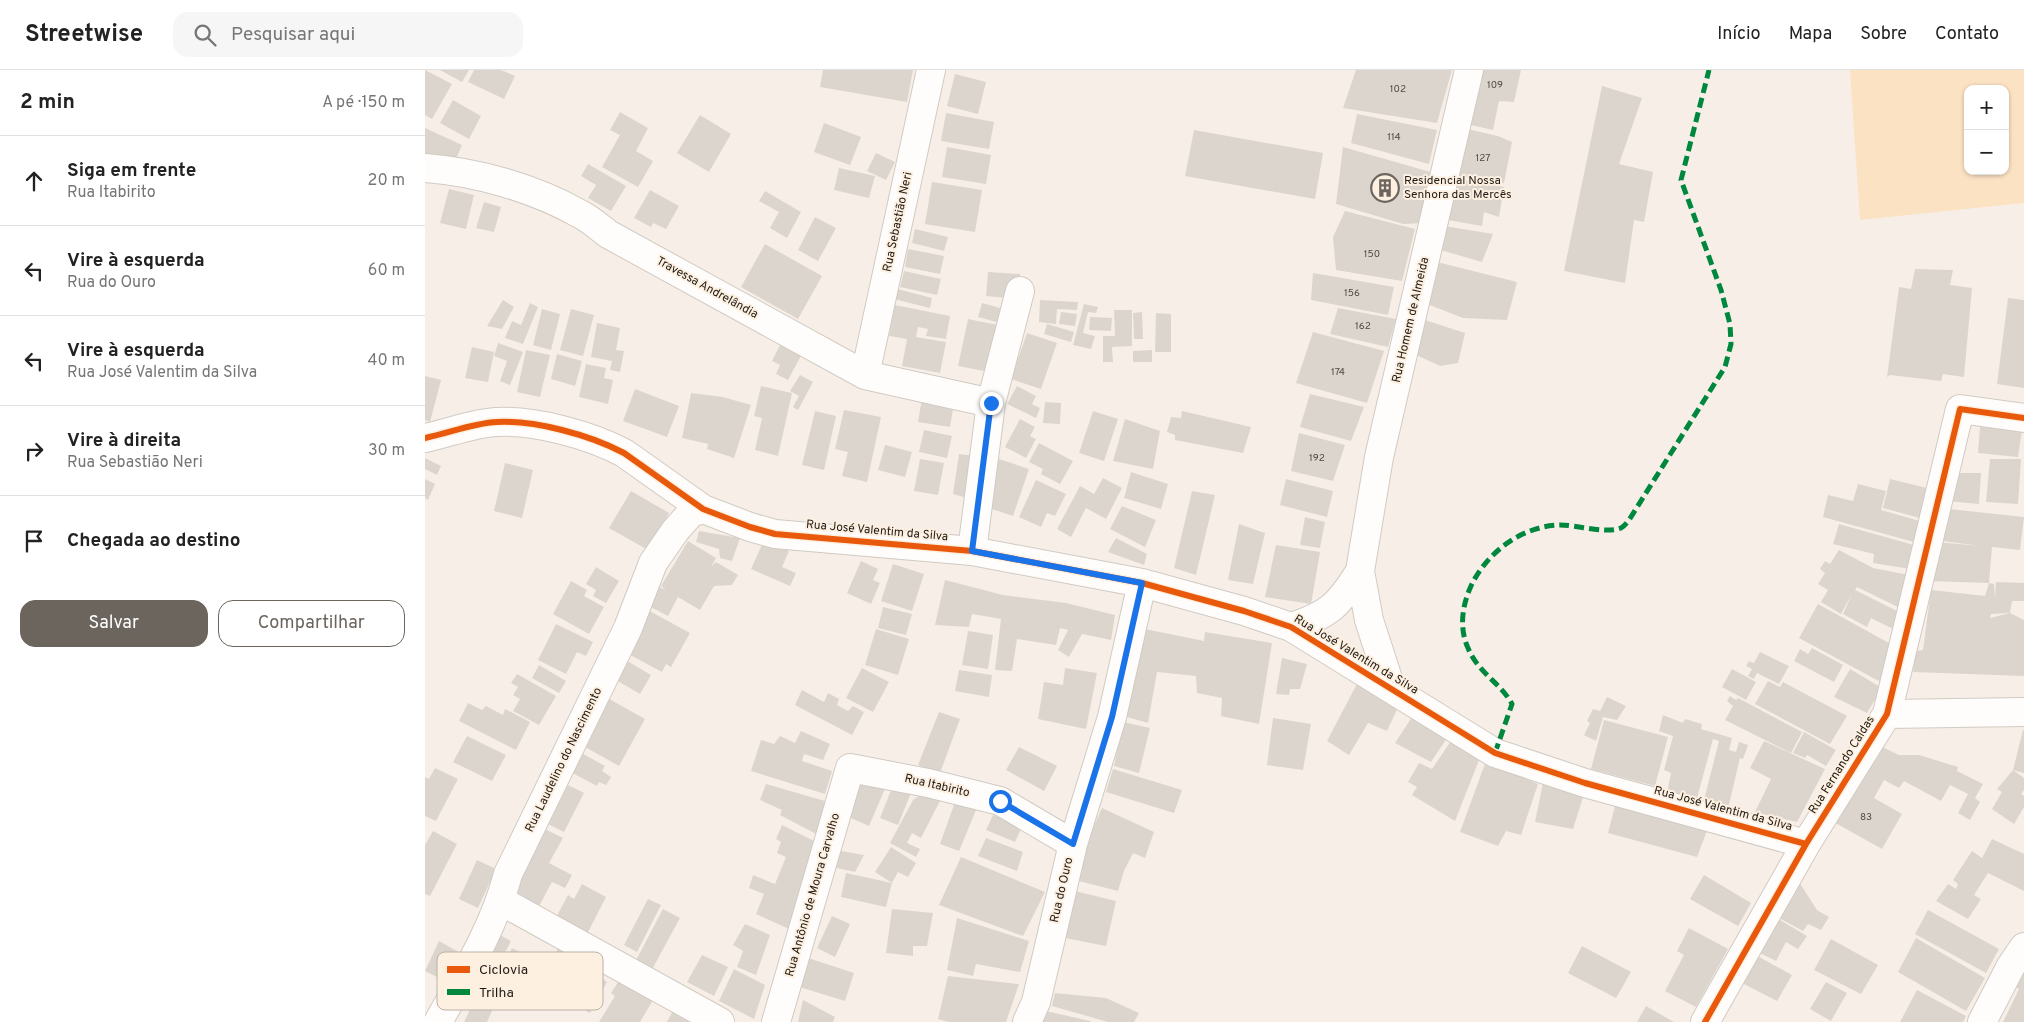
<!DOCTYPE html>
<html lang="pt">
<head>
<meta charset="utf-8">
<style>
	:root { --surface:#fff; --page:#f6f6f6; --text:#222; --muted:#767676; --line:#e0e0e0; --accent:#6c655e }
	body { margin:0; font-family:Overpass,sans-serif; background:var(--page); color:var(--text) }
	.controls { position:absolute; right:15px; top:15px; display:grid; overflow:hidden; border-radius:10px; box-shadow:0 1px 4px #0004 }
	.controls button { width:45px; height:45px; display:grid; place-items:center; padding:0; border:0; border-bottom:1px solid var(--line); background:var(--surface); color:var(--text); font:25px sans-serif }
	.stop { position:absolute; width:15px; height:15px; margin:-11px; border:4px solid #1a73e8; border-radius:50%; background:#fff }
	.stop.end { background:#1a73e8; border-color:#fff; box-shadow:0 1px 5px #0008 }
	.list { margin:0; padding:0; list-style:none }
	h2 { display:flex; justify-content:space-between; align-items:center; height:65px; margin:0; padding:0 20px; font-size:21px }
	h2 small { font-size:16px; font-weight:400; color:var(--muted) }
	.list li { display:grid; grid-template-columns:32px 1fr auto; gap:15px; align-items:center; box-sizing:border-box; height:90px; padding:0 20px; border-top:1px solid var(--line) }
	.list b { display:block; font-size:19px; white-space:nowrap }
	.list p { margin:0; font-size:16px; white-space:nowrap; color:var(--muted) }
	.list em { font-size:16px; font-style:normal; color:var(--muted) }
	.actions { display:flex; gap:10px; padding:15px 20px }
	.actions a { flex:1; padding:11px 0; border:1px solid var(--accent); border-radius:15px; text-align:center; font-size:18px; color:var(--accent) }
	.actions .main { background:var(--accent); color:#fff }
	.icon { flex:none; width:28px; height:28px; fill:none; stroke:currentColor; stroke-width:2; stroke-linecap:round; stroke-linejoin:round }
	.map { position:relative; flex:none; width:1599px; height:952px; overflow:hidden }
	header { display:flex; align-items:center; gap:30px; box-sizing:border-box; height:70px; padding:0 25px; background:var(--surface); border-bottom:1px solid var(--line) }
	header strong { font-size:24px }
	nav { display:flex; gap:28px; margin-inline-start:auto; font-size:18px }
	.search { width:350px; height:45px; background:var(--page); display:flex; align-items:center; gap:12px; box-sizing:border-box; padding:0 18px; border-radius:15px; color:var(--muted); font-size:19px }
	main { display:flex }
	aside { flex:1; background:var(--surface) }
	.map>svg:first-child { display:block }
	.green { fill:#fbe2c3; fill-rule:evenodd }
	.building { fill:#dcd5ce }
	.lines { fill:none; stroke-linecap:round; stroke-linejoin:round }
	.street-casing { stroke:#d1cac3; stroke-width:30 }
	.street { stroke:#fefdfb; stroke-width:28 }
	.quiet { stroke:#00873e; stroke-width:5; stroke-dasharray:10 5; stroke-linecap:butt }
	.cycleway-casing { stroke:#fdf0e1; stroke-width:9 }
	.cycleway { stroke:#e8590c; stroke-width:6 }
	.route { stroke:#1a73e8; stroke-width:6 }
	.labels { text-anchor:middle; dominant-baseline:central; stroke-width:4; stroke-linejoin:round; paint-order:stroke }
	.number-label { font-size:10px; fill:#504a42 }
	.poi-label { font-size:12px; fill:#211b14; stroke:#fdf0e1; text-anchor:start }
	.street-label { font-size:12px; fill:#211b14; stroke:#fdf0e1 }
	.key { fill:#fdf0e1; stroke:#bbb0a4; stroke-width:1 }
	.key-label { font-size:14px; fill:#211b14 }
</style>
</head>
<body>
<header>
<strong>Streetwise</strong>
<div class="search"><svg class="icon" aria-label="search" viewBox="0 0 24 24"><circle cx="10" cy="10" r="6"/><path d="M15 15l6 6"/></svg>Pesquisar aqui</div>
<nav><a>Início</a><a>Mapa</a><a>Sobre</a><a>Contato</a></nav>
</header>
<main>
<aside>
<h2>2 min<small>A pé · 150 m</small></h2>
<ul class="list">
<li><svg class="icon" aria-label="ahead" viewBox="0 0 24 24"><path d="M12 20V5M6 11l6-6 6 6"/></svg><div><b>Siga em frente</b><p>Rua Itabirito</p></div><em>20 m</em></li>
<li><svg class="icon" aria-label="left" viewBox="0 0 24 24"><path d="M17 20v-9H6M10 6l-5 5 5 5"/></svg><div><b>Vire à esquerda</b><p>Rua do Ouro</p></div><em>60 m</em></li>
<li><svg class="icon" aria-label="left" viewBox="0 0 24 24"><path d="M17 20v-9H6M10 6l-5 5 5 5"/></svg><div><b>Vire à esquerda</b><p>Rua José Valentim da Silva</p></div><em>40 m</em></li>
<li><svg class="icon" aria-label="right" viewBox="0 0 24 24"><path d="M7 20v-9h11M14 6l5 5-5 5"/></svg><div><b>Vire à direita</b><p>Rua Sebastião Neri</p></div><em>30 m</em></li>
<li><svg class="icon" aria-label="arrive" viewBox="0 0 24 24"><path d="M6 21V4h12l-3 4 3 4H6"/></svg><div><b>Chegada ao destino</b></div></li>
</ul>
<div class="actions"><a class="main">Salvar</a><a>Compartilhar</a></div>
</aside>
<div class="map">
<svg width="1599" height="952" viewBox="0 0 1599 952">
	<rect width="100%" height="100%" fill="#f7efe7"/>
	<!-- green -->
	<path class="green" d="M1425 0H1599V133L1435 150ZM1543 19H1580V101H1543Z"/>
	<!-- building -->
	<path class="building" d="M0 0 27 14 7 49 0 45Z
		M15 0H44L37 12Z
		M49 0H76L90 6 79 29 43 12Z
		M398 0H488L482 32 395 17Z
		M931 0H1027L1012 53 918 38Z
		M1050 0H1096L1089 32 1074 31 1068 60 1037 53Z
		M530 4 561 12 553 44 522 36Z
		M1177 16 1217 28 1194 94 1228 102 1219 152 1209 150 1200 213 1139 201Z
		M28 30 56 46 44 69 15 53Z
		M195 42 223 58 211 81 228 91 213 117 177 97 195 65 185 60Z
		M521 43 569 52 564 79 516 71Z
		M932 44 1012 60 1004 94 926 73Z
		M275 45 306 64 284 102 252 83Z
		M399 53 436 67 425 95 389 82Z
		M0 58 37 75 28 96 0 84Z
		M1038 58 1073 66 1087 72 1079 113 1028 105Z
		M769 60 898 83 890 129 760 106Z
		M522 77 566 85 561 114 517 107Z
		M918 77 1009 103 1000 153 978 154 911 134Z
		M451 83 470 92 461 110 442 101Z
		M163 94 201 116 186 141 163 128 171 115 156 106Z
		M414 98 450 106 444 128 409 120Z
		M1028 108 1079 117 1074 147 1059 142 1057 156 1017 149Z
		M507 112 557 120 550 162 500 154Z
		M24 119 49 125 41 159 15 153Z
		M225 120 254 136 241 159 228 153 226 157 209 148Z
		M340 121 376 142 362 168 345 158 354 142 334 131Z
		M59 132 76 137 69 162 51 158Z
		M920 141 990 159 977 211 911 200 908 167Z
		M390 147 411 158 393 191 373 180Z
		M1019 156 1068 164 1057 192 1012 179Z
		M490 159 523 167 519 181 487 173Z
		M340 174 397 206 373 249 316 217Z
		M483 179 519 186 515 204 480 197Z
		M1008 191 1092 212 1082 250 1038 248 997 232Z
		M1490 199 1528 200 1525 215 1547 218 1539 307 1518 304 1516 311 1465 305 1462 307 1474 217 1486 219Z
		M479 201 516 209 512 225 475 217Z
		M563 202 595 204 592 229 561 226Z
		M888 203 969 217 963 245 886 230Z
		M472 219 507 228 505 238 469 229Z
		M1583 228 1599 230V318L1572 314Z
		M78 230 89 237 77 259 62 256Z
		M615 230 653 232 652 240 632 239 631 254 614 252Z
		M105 233 113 237 98 274 80 268 87 251 96 255Z
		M557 233 579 239 575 253 553 247Z
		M659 234 673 237 671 243 663 242 658 263 670 266 666 279 648 275Z
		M470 235 525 246 521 269 501 266 503 259 493 257 491 267 521 272 515 303 477 296 482 269 464 266Z
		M913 238 971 249 963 277 905 264Z
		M117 239 135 244 126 280 108 275Z
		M146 239 169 245 158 286 135 280Z
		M689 240H707V276L687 277 688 292H678V266H690Z
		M636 242 652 244 650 256 634 254Z
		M717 242 718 269H709L708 243Z
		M731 243 746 244V282H730Z
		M665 247 687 248 686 261 664 260Z
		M994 248 1040 263 1033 293 1015 296 985 282Z
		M543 249 573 255 564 302 533 296Z
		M172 253 195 258 191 280 199 281 195 302 185 300 187 291 166 287Z
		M622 254 649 262 646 272 619 264Z
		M888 262 959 281 942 333 871 313Z
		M602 263 632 273 616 319 586 309Z
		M357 271 378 282 363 310 351 304 355 295 347 291Z
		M73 273 98 282 85 315 75 311 82 291 69 286Z
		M47 277 69 282 63 312 40 308Z
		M101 280 125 285 115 327 92 322Z
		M727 280V292H708V281Z
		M132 284 157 291 150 316 126 309Z
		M161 294 181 298 179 308 188 310 183 334 154 327Z
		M375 305 388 312 373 340 368 337 374 326 365 321Z
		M0 306 16 310 5 352 0 350Z
		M336 316 367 323 353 386 330 380 337 348 329 346Z
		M592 316 611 326 607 334 615 338 611 348 582 334Z
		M210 319 254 336 242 367 198 351Z
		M266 323 298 327 326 335 309 388 282 379 283 374 257 368Z
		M885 324 939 337 926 371 875 357Z
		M497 328 529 333 525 357 493 352Z
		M620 332 636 333 635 354 618 353Z
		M419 340 456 347 442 412 417 406 423 382 410 379Z
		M390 341 411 346 399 400 377 395Z
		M668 341 693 349 679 391 654 383Z
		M757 341 826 357 818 383 750 370V365L742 362 746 347 756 348Z
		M595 349 610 357 605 366 611 369 601 388 580 377Z
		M700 349 735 361 728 399 688 391Z
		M1555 357 1597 360 1593 387 1553 383Z
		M499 360 527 366 522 388 494 382Z
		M874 363 920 375 908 411 866 401Z
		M614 373 648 391 635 414 616 404 618 399 604 392Z
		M460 375 487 382 480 407 453 400Z
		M534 384 550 386 545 429 528 424Z
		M0 388 16 396 12 405 0 399Z
		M495 389 519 393 513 425 489 421Z
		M574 389 604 399 588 446 558 436Z
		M1565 389H1596L1593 434 1561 432Z
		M80 393 108 400 97 448 69 441Z
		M706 402 743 414 736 439 699 428Z
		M1526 403H1556L1554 434 1521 431Z
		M678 408 697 418 681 449 661 438 646 467 632 459 655 416 669 424Z
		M0 409 10 414 3 430 0 428Z
		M861 409 908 421 902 447 855 435Z
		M1465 409 1510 420 1502 450 1458 438Z
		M611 410 641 424 630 446 622 443 616 457 594 447Z
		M1433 414 1461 421 1456 440 1502 453 1496 474 1398 447 1403 425 1428 431Z
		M206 421 244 443 223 480 184 458Z
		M767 421 790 425 771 505 749 498Z
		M697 436 731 450 720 477 685 459Z
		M1524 439 1599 447 1595 480 1567 477 1564 513 1503 511 1511 472 1556 476 1517 471Z
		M880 447 900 452 895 478 875 475Z
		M814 454 840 463 828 514 803 510Z
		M1414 454 1496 477 1491 500 1448 493 1449 484 1408 474Z
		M274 461 315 468 307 491 295 488 294 479 271 472Z
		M691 468 722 484 719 495 683 482Z
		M339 470 364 481 357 497 371 503 365 516 326 499Z
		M263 471 291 488 286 497 291 492 313 505 307 515 289 516 275 540 253 527 243 546 220 534 230 515 241 520 236 516Z
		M851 475 895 482 886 534 840 527Z
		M1414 480 1448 498 1489 506 1481 541 1432 517 1430 520 1480 545 1476 563 1446 548 1442 557 1418 544 1427 524 1416 544 1396 532 1403 520 1393 514 1400 503 1395 499 1400 491 1405 494Z
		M436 491 453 499 448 510 455 513 446 534 422 523Z
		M468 494 499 504 487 541 456 531Z
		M171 497 194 511 181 533 168 526 171 520 161 514Z
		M520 510 578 525 641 533 690 545 686 570 657 564 644 587 633 580 643 560 635 558 631 575 592 569 587 601 570 600 576 549 547 544 544 557 510 555Z
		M146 511 162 520 159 526 179 537 164 564 128 544Z
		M1571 512 1599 513V531H1587L1585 543 1566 544 1565 548 1585 543 1599 550V606L1488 602 1491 581 1498 580 1506 520 1560 526 1564 513 1569 514 1570 528Z
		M1393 534 1473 578 1463 616 1374 568Z
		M458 537 487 544 481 565 453 558Z
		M219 538 265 563 246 597 241 594 237 602 196 580Z
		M131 554 168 572 161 586 152 582 141 604 113 590Z
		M451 559 484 569 473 605 440 595Z
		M720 559 779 571 780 562 847 573 834 654 796 646 797 628 772 623 771 606 732 602 723 653 699 646Z
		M543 561 568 565 563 599 537 595Z
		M1387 578 1418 595 1409 612 1369 591 1375 579 1383 584Z
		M1335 582 1364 596 1354 614 1332 603 1329 609 1323 606 1327 599 1321 596 1324 591 1329 593Z
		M197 588 226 605 215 624 186 607Z
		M857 588 882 594 875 619H865L864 625 851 624Z
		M114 595 141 611 134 623 107 608Z
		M437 598 464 612 448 642 421 628Z
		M640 598 672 603 661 659 613 649 619 612 638 615Z
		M1307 599 1331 612 1321 630 1297 617Z
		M1425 599 1457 618 1442 643 1409 627Z
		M534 600 567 605 564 627 530 621Z
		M92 604 131 626 114 655 88 641 95 629 88 625 93 617 86 613Z
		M1343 611 1355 617 1358 612 1422 646 1405 674 1330 634Z
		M933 612 974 635 962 661 943 653 924 685 902 671Z
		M377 620 399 632 403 623 414 629 412 635 423 641 428 636 439 642 427 665 370 635Z
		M179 626 220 649 194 696 153 673Z
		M1305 626 1311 630 1313 628 1377 662 1366 683 1300 650 1308 636 1302 631Z
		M1182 627 1201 636 1192 650 1178 647 1171 671 1159 665 1165 653 1162 651 1168 639 1175 641Z
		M43 633 57 640 61 636 78 645 80 639 105 652 91 680 34 651Z
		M514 642 535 649 515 703 493 695Z
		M989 644 1024 665 1006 692 970 673Z
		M1238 645 1258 653 1260 649 1277 654 1276 659 1307 668 1304 680 1311 682 1314 672 1323 675 1318 689 1315 688 1302 743 1278 734 1294 671 1288 669 1271 732 1242 723 1246 703 1239 700 1248 666 1234 661Z
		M848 648 886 654 878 700 842 695Z
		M1179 650 1243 667 1230 716 1166 699Z
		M698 652 725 658 714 703 689 696Z
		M1598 660H1599V703L1588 700Z
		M376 661 405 674 398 690 379 684 377 691 407 701 400 724 326 701 336 670 349 674 355 666 370 673Z
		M1379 662 1411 680 1401 696 1382 685 1380 688 1368 683Z
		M1030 665 1058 680 1030 751 987 725 992 717 983 712 994 693 1007 699Z
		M42 666 81 685 67 711 28 692Z
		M1339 671 1400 699 1372 752 1330 742 1346 709 1325 698Z
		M1455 676 1474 685H1494L1533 697 1532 701 1558 714 1550 728 1555 732 1545 750 1533 743 1543 724 1525 715 1516 731 1479 711 1474 718 1459 710 1449 728 1477 744 1457 779 1405 750Z
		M594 677 632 696 619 721 581 700Z
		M151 680 180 696 177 701 186 707 181 715 174 712 172 716 140 699Z
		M1061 691 1113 714 1096 765 1081 761 1073 776 1035 762Z
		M10 698 33 709 11 751 0 746V707L4 709Z
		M688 699 757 720 749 743 681 722Z
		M1588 700 1599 708V720L1596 724 1599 726V737L1589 754 1567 739 1577 722 1572 719Z
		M439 704 462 714 444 756 421 746Z
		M1118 713 1159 724 1148 759 1110 752Z
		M341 714 400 731 393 765 355 745 357 740 335 730Z
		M143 715 159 723 139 762 123 754Z
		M468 715 486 723 473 755 455 748Z
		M520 721 496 768 487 763 482 773 495 779 491 787 465 773 488 730 498 723Z
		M530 732 551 740 534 781 515 774Z
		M1190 736 1283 758 1272 787 1183 763Z
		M677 738 729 762 720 788 708 783 699 801 693 821 650 810 665 765Z
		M568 745 597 757 590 772 561 760Z
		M357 755 393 773 364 859 331 844 339 824 324 818 328 805 350 814 361 787 352 783 356 772 351 769Z
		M118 758 138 768 124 793 147 805 140 818 127 812 113 838 84 823Z
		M8 761 32 774 5 826 0 824V775Z
		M561 768 598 782 592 801 553 786Z
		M1567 769 1599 784V821L1563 803 1549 825 1556 829 1543 849 1511 831 1523 814 1531 819 1533 814 1528 810 1547 781 1557 788Z
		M466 777 491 793 483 807 473 802 467 813 450 802Z
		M405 779 439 785 430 802 402 796Z
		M536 787 620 822 598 866 514 835Z
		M52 790 71 799 53 838 34 829Z
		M421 803 467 813 461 837 416 827Z
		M1279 805 1326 833 1313 856 1265 829Z
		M1374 812 1392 840 1404 847 1396 860 1383 854 1378 861 1354 848Z
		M157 814 181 827 160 868 129 851 143 825 149 829Z
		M650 821 691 831 681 876 640 868Z
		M223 829 236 835 212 882 199 875Z
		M238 839 255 848 224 905 208 896Z
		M467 839 508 843 502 876H488V886L461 883Z
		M1503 840 1574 879 1561 903 1490 864Z
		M407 846 425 854 410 887 392 878Z
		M1350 847 1382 866 1373 879 1361 872 1351 891 1331 881Z
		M532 848 604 871 595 902 551 894 548 906 522 900Z
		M320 854 345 865 331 905 312 897 318 881 308 875Z
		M1264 858 1303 879 1271 937 1240 921 1259 885 1252 881Z
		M73 864 86 871 67 908 54 902Z
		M1491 868 1560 908 1541 941 1473 902Z
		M1406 869 1453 895 1436 924 1389 900Z
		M14 871 37 884 22 912 0 901Z
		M135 875 155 886 141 911 121 900Z
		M1157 876 1206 902 1191 928 1143 903Z
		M87 878 103 886 83 926 67 919Z
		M1327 883 1367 905 1352 931 1313 911Z
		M277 885 303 897 289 926 262 912Z
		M377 886 429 903 420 931 368 915Z
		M1599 896V952H1578L1594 919 1588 915Z
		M309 899 340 915 329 949 294 931Z
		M163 901 182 912 165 943 138 928 151 905 159 909Z
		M523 906 594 914 581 952H524L513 949Z
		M195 909 228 930 215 952H174L190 926 186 923Z
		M1401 912 1422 923 1406 951 1385 939Z
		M55 919 73 928 62 952H39Z
		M1492 920 1541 946 1538 952H1475Z
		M630 923 681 928 714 943 709 952H683L627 936Z
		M378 930 410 947 408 952H373Z
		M1221 936 1249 952H1212Z
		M250 937 272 952H242Z
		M621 941 665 951V952H617Z"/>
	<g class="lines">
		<defs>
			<path id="street" d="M0 98C52 102 109 118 155 144 165 149 174 157 183 164L440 305 566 333
				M440 305 506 0
				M0 368C24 363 48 353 72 352 110 350 165 365 199 383L278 439 325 457 350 464 547 481 717 513 819 541 866 557 1070 683 1160 713 1381 774
				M547 481 566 333 595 221
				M935 501 954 387 1044 0
				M866 557C904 545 914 535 935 501L944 550 966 618
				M1462 644 1599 642
				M76 831 295 952
				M13 952C40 904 69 858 83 804L203 558 228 493 250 461 266 443 278 439
				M351 952 425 698 503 713 575 731 648 774
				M602 952 611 932 648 774 687 647 717 513
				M1280 952 1381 774 1462 644 1535 339 1599 348
				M1557 952 1586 896 1599 877"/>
		</defs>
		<!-- street casing -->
		<use href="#street" class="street-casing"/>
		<!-- street -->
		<use href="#street" class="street"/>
		<!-- quiet -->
		<path class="quiet" d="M1070 683 1087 634C1075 612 1054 604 1043 578 1034 558 1037 536 1046 516 1062 482 1097 456 1135 455 1153 455 1180 464 1196 458 1199 456 1202 453 1204 450L1300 297 1306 274 1305 254 1296 220 1256 110 1284 0"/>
		<defs>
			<path id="cycleway" d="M0 368C24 363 48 353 72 352 110 350 165 365 199 383L278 439 325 457 350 464 547 481 717 513 819 541 866 557 1070 683 1160 713 1381 774
				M1280 952 1381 774 1462 644 1535 339 1599 348"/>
		</defs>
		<!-- cycleway casing -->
		<use href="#cycleway" class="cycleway-casing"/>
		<!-- cycleway -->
		<use href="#cycleway" class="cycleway"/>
	</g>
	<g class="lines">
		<!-- route -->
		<path class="route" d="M566 333 547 481 717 513 687 647 648 774 575 731"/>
	</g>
	<!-- icons -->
	<defs>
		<symbol id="building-ring" viewBox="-11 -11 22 22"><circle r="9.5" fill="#fdf0e1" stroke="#6c655e" stroke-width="1.5"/><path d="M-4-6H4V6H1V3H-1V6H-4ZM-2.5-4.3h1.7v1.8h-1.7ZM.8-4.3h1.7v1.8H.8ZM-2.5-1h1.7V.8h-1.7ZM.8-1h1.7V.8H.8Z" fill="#6c655e"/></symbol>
	</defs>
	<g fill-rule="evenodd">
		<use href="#building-ring" x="944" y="102" width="32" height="32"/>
	</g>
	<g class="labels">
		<!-- number labels -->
		<g class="number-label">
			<text x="1070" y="15">109</text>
			<text x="973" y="19">102</text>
			<text x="969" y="67">114</text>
			<text x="1058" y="88">127</text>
			<text x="947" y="184">150</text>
			<text x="927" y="223">156</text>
			<text x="938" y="256">162</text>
			<text x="913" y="302">174</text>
			<text x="892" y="388">192</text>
			<text x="1441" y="747">83</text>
		</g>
		<!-- poi labels -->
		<g class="poi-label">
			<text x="979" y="111">Residencial Nossa<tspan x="979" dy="14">Senhora das Mercês</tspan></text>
		</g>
		<!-- street labels -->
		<g class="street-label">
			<text transform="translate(473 152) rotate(-78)">Rua Sebastião Neri</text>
			<text transform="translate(282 218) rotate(29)">Travessa Andrelândia</text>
			<text transform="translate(986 250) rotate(-77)">Rua Homem de Almeida</text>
			<text transform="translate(452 461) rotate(5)">Rua José Valentim da Silva</text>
			<text transform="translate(931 585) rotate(31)">Rua José Valentim da Silva</text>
			<text transform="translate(139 690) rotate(-64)">Rua Laudelino do Nascimento</text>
			<text transform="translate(1417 695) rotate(-58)">Rua Fernando Caldas</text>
			<text transform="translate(512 716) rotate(13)">Rua Itabirito</text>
			<text transform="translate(1298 739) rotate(15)">Rua José Valentim da Silva</text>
			<text transform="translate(637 820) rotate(-77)">Rua do Ouro</text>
			<text transform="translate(388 825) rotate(-74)">Rua Antônio de Moura Carvalho</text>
		</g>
	</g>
	<!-- legend -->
	<rect x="12" y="882" width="166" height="58" rx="8" class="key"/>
	<rect x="22" y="896" width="23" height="7" fill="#e8590c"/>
	<rect x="22" y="919" width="23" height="6" fill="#00873e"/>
	<g class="key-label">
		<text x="54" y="904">Ciclovia</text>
		<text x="54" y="927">Trilha</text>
	</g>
</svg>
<div class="controls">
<button>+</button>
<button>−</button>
</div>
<div class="stop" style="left:575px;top:731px"></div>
<div class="stop end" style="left:566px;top:333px"></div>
</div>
</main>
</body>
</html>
